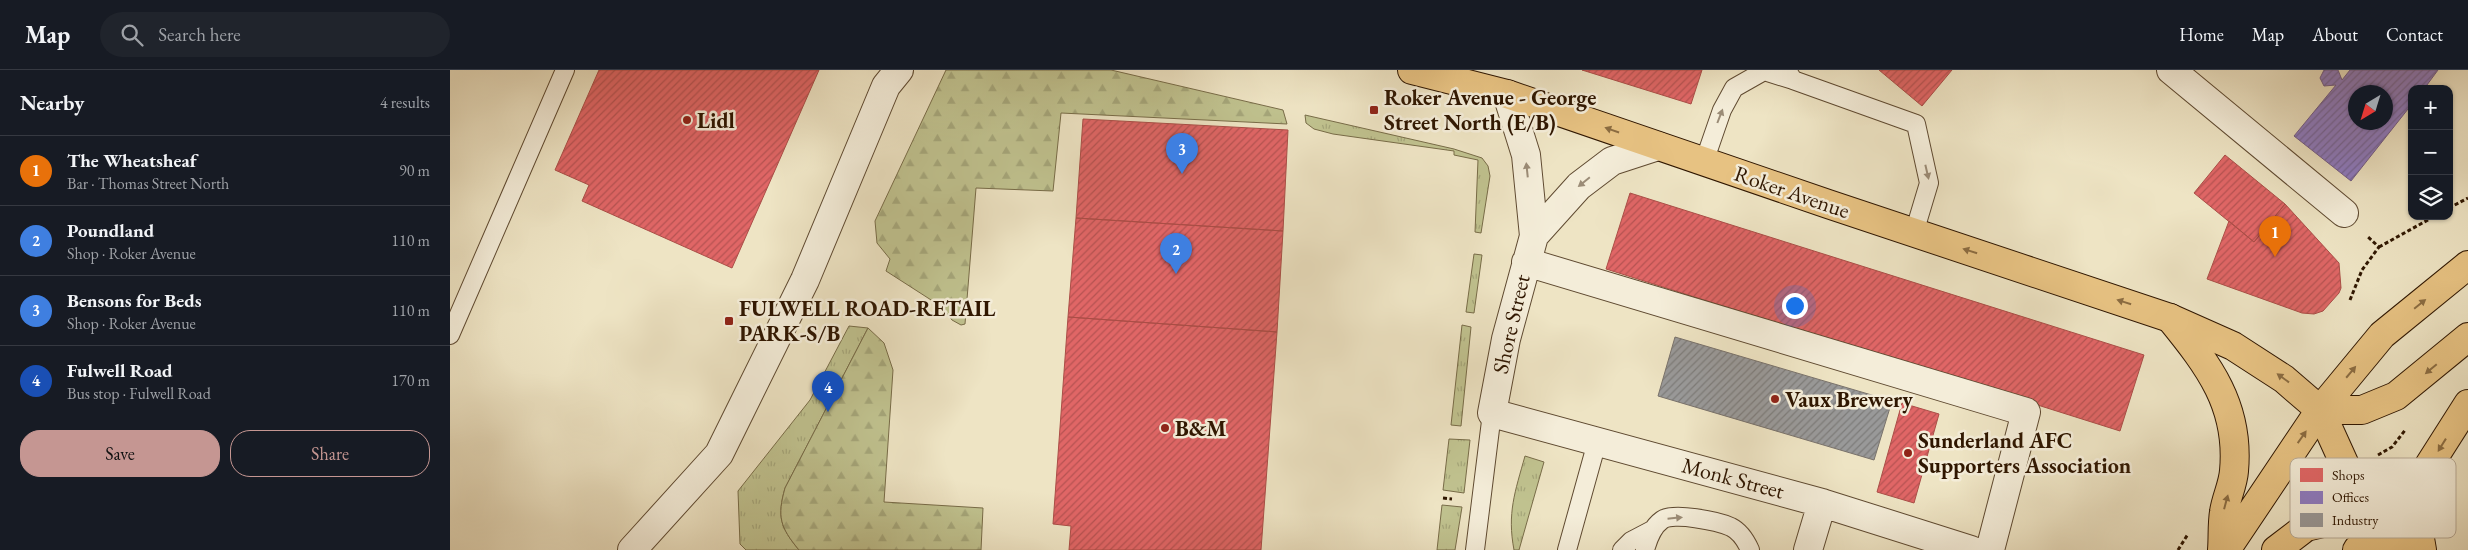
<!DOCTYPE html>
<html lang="en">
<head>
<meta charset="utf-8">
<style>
	:root { --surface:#171b24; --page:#20242c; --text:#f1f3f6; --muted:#9ea1a6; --line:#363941; --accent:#c59692 }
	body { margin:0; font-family:"EB Garamond",serif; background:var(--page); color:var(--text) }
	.controls { position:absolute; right:15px; top:15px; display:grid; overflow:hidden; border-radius:10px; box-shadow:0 1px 4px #0004 }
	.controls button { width:45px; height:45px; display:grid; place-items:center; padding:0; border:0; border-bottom:1px solid var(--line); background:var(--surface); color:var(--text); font:25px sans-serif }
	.compass { position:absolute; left:1898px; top:15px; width:45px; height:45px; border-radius:50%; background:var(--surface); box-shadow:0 1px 4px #0004; rotate:218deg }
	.you { position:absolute; left:1344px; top:235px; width:18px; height:18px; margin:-12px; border:4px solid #fff; border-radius:50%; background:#1a73e8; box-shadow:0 0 0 8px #1a73e833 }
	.badge { display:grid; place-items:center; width:32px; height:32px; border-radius:50%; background:var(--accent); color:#fff; font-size:16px; font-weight:700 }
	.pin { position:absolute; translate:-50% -41px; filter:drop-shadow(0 1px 2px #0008) }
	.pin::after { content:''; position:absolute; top:26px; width:18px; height:15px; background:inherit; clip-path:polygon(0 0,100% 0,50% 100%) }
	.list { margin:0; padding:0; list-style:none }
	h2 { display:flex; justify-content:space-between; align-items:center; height:65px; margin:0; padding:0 20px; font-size:21px }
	h2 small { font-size:16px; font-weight:400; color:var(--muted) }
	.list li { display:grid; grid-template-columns:32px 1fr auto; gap:15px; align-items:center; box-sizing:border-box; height:70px; padding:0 20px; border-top:1px solid var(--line) }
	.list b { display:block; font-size:19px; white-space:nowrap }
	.list p { margin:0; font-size:16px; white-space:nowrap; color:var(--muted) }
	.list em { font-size:16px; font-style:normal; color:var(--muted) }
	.actions { display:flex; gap:10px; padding:15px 20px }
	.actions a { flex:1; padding:11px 0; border:1px solid var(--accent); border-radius:20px; text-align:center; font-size:18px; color:var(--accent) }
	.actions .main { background:var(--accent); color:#111 }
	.icon { flex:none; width:28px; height:28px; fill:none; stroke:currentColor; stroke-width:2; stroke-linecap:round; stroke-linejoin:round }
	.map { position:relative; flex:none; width:2018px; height:480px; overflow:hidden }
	header { display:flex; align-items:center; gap:30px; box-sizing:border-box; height:70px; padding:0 25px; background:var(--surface); border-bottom:1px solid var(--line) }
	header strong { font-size:24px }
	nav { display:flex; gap:28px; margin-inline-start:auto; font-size:18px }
	.search { width:350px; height:45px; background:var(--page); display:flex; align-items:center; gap:12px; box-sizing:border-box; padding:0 18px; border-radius:28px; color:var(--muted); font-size:19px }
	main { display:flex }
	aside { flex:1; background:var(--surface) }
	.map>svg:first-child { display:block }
	.grass { fill:url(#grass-tufts); stroke:#786c48 }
	.forest { fill:url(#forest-firs); stroke:#786c48 }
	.shops { fill:url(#shops-hatch); stroke:#ab4e47 }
	.offices { fill:url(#offices-hatch); stroke:#725d88; fill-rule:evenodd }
	.industry { fill:url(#industry-hatch); stroke:#79726b }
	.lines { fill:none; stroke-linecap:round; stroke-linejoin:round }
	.service-casing { stroke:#5f4a31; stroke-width:20 }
	.minor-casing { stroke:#5f4a31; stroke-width:30 }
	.tertiary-casing { stroke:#5f4a31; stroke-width:30 }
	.primary-casing { stroke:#2f1600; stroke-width:30 }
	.trunk-casing { stroke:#2f1600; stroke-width:30 }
	.path { stroke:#2f1600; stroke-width:3; stroke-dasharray:4 2.5; stroke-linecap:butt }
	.service { stroke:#f4edd9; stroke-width:18 }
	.minor { stroke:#f4edd9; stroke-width:28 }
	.tertiary { stroke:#f4edd9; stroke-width:28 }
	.primary { stroke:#e7c282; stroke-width:28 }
	.trunk { stroke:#e7c282; stroke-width:28 }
	.oneway { fill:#9b8c77 }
	.oneway2 { fill:#8b6c41 }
	.poi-dot { fill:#8f2418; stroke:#f4edd9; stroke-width:2 }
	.labels { text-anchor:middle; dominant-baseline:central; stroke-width:5; stroke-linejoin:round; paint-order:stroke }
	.poi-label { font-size:22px; font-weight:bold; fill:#2f1600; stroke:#f4edd9; text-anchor:start }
	.street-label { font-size:22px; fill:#2f1600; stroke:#f4edd9 }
	.key { fill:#f4edd9; stroke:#b9ac98; stroke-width:1 }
	.key-label { font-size:14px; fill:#2f1600 }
</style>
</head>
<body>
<header>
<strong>Map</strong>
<div class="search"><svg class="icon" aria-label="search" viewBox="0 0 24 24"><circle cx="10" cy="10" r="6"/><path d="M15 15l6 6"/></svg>Search here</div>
<nav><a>Home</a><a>Map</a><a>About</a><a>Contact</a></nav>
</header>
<main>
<aside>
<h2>Nearby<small>4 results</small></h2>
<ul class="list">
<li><span class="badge" style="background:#e8710a">1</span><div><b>The Wheatsheaf</b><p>Bar · Thomas Street North</p></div><em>90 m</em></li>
<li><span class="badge" style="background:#3f7fe0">2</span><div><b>Poundland</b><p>Shop · Roker Avenue</p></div><em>110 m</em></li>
<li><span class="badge" style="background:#3f7fe0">3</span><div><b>Bensons for Beds</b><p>Shop · Roker Avenue</p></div><em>110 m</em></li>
<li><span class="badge" style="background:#1a4fb4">4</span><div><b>Fulwell Road</b><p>Bus stop · Fulwell Road</p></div><em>170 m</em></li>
</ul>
<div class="actions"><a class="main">Save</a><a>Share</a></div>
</aside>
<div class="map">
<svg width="2018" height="480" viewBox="0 0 2018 480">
	<defs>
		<pattern id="grass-tufts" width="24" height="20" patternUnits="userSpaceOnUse" patternTransform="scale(1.25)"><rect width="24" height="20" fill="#c0c28f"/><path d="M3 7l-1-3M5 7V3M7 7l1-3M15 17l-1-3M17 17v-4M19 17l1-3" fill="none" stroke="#a5a67a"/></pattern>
		<pattern id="forest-firs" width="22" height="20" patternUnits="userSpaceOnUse" patternTransform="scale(1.25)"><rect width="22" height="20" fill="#c0c28f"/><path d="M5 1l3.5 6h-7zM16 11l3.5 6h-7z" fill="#a5a67a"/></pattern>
		<pattern id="shops-hatch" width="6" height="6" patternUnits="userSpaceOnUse" patternTransform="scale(1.25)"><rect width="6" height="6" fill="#e06666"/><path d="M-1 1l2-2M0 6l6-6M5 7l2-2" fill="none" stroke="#b65352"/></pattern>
		<pattern id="offices-hatch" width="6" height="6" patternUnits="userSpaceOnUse" patternTransform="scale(1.25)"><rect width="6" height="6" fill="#8e7cc3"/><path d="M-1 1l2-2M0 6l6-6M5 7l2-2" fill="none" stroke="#74659c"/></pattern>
		<pattern id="industry-hatch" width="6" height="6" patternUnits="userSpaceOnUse" patternTransform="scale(1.25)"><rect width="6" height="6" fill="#999"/><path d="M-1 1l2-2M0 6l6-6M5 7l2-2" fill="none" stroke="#7d7c7a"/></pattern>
	</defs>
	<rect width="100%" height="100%" fill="#eee4c4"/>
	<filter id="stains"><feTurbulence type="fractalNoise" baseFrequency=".004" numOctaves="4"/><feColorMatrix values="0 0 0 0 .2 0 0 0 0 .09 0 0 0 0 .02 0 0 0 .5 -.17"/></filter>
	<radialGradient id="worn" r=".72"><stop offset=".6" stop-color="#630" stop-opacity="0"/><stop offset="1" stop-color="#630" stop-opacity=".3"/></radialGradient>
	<!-- grass -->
	<path class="grass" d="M855 45 1004 79 1032 88 1038 96 1040 106 1031 163 1025 162 1028 90 1004 85V81L883 64 864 59 856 53Z
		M1024 184 1032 185 1024 243 1016 242Z
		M1012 255 1021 257 1011 356 1001 355Z
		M399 256 418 258 335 418C327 447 330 457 349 480H296L290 474 288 421 360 330Z
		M999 369 1020 370 1014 423 993 420Z
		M1075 386 1094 392 1069 480H1064C1057 443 1065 422 1075 386Z
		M992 435 1012 437 1005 480H987Z"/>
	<!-- forest -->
	<path class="forest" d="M496 0H661L833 40 837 54 611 43 603 121 526 118 515 254 511 255 502 250 492 237 436 201 440 189 427 173 425 151Z
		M418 258 434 273 443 300 434 432 533 438 531 480H349C330 457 327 447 335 418Z"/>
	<!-- shops -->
	<path class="shops" d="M149 0H369L282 198 132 131 139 115 105 100Z
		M1132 0H1252L1241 34Z
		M1429 0H1502L1472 36Z
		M633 49 838 60 833 161 626 148Z
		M1775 85 1835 134 1804 172 1744 123Z
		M1180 123 1694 285 1670 361 1156 199Z
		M1835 134 1889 193 1891 218 1889 223 1873 241 1864 244 1852 243 1757 209 1779 151 1804 172Z
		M626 148 833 161 827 262 618 247Z
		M618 247 827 262 811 480H619L621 456 603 454Z
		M1452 333 1489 344 1464 433 1427 422Z"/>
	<!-- offices -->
	<path class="offices" d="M1874 0H1888L1892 10 1900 0H1988L1974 19H1962V34L1901 111 1844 66 1886 15 1874 16 1870 8ZM1906 22H1936V52H1906Z"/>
	<!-- industry -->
	<path class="industry" d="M1225 267 1442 331 1424 390 1208 326Z"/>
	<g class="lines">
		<defs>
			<path id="service" d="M1337 0 1343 10 1466 54 1479 113 1464 163
				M1254 92 1272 40 1284 18 1314 1 1343 10
				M0 265 115 0
				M1025 480 1042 343
				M1117 480 1147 372
				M1172 480 1181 471 1202 460
				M1195 480C1198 469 1202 457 1212 450 1223 442 1268 451 1281 457 1291 462 1296 471 1300 480"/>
			<path id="minor" d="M1721 0 1894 143
				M1057 24 1076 85 1084 166 1056 269 1042 343 1372 433 1521 480
				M1084 166 1129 116 1162 91 1208 76
				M1076 192 1576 342 1540 480
				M1358 480 1372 433"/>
			<path id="tertiary" d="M182 480 269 384 355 210 436 16 449 0"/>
			<path id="primary" d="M962 0 1057 24 1378 134 1720 248 1783 276 1834 309 1870 340 1899 404 1921 462 1925 480
				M1962 422 1972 480"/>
			<path id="trunk" d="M1720 248C1759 296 1790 336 1784 401 1783 415 1776 428 1774 442 1772 454 1773 468 1772 480
				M1870 340H1912L1946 326 2018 267
				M1776 480 1870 340 1932 265 2018 195
				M1826 480 1856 457 1890 449 1921 462 1970 474
				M1907 480 1921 462 1962 422 2018 334"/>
		</defs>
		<!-- service casing -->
		<use href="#service" class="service-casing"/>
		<!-- minor casing -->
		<use href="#minor" class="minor-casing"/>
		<!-- tertiary casing -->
		<use href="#tertiary" class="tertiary-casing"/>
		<!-- primary casing -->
		<use href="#primary" class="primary-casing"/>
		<!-- trunk casing -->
		<use href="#trunk" class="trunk-casing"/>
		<!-- path -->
		<path class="path" d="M1999 138 2018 128
			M1929 177 1985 146
			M1900 230 1912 200 1929 177 1918 167
			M1928 385 1942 377 1956 359
			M993 428 1002 429
			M1728 480 1738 464"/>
		<!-- service -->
		<use href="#service" class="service"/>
		<!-- minor -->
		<use href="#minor" class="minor"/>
		<!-- tertiary -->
		<use href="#tertiary" class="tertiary"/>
		<!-- primary -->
		<use href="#primary" class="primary"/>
		<!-- trunk -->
		<use href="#trunk" class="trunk"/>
	</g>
	<!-- one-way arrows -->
	<defs><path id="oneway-solid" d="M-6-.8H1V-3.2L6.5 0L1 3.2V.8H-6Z" transform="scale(1.25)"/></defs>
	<g class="oneway">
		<use href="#oneway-solid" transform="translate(1270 46) rotate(-69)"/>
		<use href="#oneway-solid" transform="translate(1077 100) rotate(-96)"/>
		<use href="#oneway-solid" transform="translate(1477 102) rotate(77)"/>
		<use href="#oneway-solid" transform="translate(1134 112) rotate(141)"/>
		<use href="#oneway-solid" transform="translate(1225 448) rotate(-6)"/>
	</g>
	<g class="oneway2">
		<use href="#oneway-solid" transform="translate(1162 60) rotate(-161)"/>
		<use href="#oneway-solid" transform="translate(1520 181) rotate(-162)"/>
		<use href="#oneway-solid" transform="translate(1674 232) rotate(-162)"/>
		<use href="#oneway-solid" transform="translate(1970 234) rotate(-39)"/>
		<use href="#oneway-solid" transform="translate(1981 299) rotate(140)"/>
		<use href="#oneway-solid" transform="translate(1901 302) rotate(-50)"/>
		<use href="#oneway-solid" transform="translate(1833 308) rotate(-144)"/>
		<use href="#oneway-solid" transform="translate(1852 367) rotate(-55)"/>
		<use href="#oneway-solid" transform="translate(1992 375) rotate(122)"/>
		<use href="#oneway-solid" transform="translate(1776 432) rotate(-75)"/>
	</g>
	<!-- markers -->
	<g class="poi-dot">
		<rect x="919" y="35" width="10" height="10" rx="2.5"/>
		<circle cx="237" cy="50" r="5"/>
		<rect x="274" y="246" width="10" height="10" rx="2.5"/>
		<circle cx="1325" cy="329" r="5"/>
		<circle cx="715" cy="358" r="5"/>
		<circle cx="1458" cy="383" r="5"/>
	</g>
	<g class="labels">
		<!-- poi labels -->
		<g class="poi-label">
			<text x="934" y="27">Roker Avenue - George<tspan x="934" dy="25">Street North (E/B)</tspan></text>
			<text x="247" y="50">Lidl</text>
			<text x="289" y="238">FULWELL ROAD-RETAIL<tspan x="289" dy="25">PARK-S/B</tspan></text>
			<text x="1335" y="329">Vaux Brewery</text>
			<text x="725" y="358">B&amp;M</text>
			<text x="1468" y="370">Sunderland AFC<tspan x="1468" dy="25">Supporters Association</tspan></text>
		</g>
		<!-- street labels -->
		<g class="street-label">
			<text transform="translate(1342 122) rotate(19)">Roker Avenue</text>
			<text transform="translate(1061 254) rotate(-77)">Shore Street</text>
			<text transform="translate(1283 408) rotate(15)">Monk Street</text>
		</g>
	</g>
	<!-- legend -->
	<rect x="1840" y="388" width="166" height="80" rx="8" class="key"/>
	<rect x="1850" y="398" width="23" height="14" fill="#e06666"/>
	<rect x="1850" y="421" width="23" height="13" fill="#8e7cc3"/>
	<rect x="1850" y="443" width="23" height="14" fill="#999"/>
	<g class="key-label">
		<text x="1882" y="410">Shops</text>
		<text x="1882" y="432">Offices</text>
		<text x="1882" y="455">Industry</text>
	</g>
	<rect width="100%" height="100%" filter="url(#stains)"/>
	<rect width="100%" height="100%" fill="url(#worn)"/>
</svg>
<div class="controls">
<button>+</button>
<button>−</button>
<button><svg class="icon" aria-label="layers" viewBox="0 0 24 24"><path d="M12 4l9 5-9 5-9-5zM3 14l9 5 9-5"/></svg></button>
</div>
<svg class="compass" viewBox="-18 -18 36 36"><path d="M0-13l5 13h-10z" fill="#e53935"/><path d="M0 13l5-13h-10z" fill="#9ea1a6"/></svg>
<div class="you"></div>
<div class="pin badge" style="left:1825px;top:187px;background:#e8710a">1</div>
<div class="pin badge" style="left:726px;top:204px;background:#3f7fe0">2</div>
<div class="pin badge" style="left:732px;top:104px;background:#3f7fe0">3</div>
<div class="pin badge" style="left:378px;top:342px;background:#1a4fb4">4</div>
</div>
</main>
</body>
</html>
